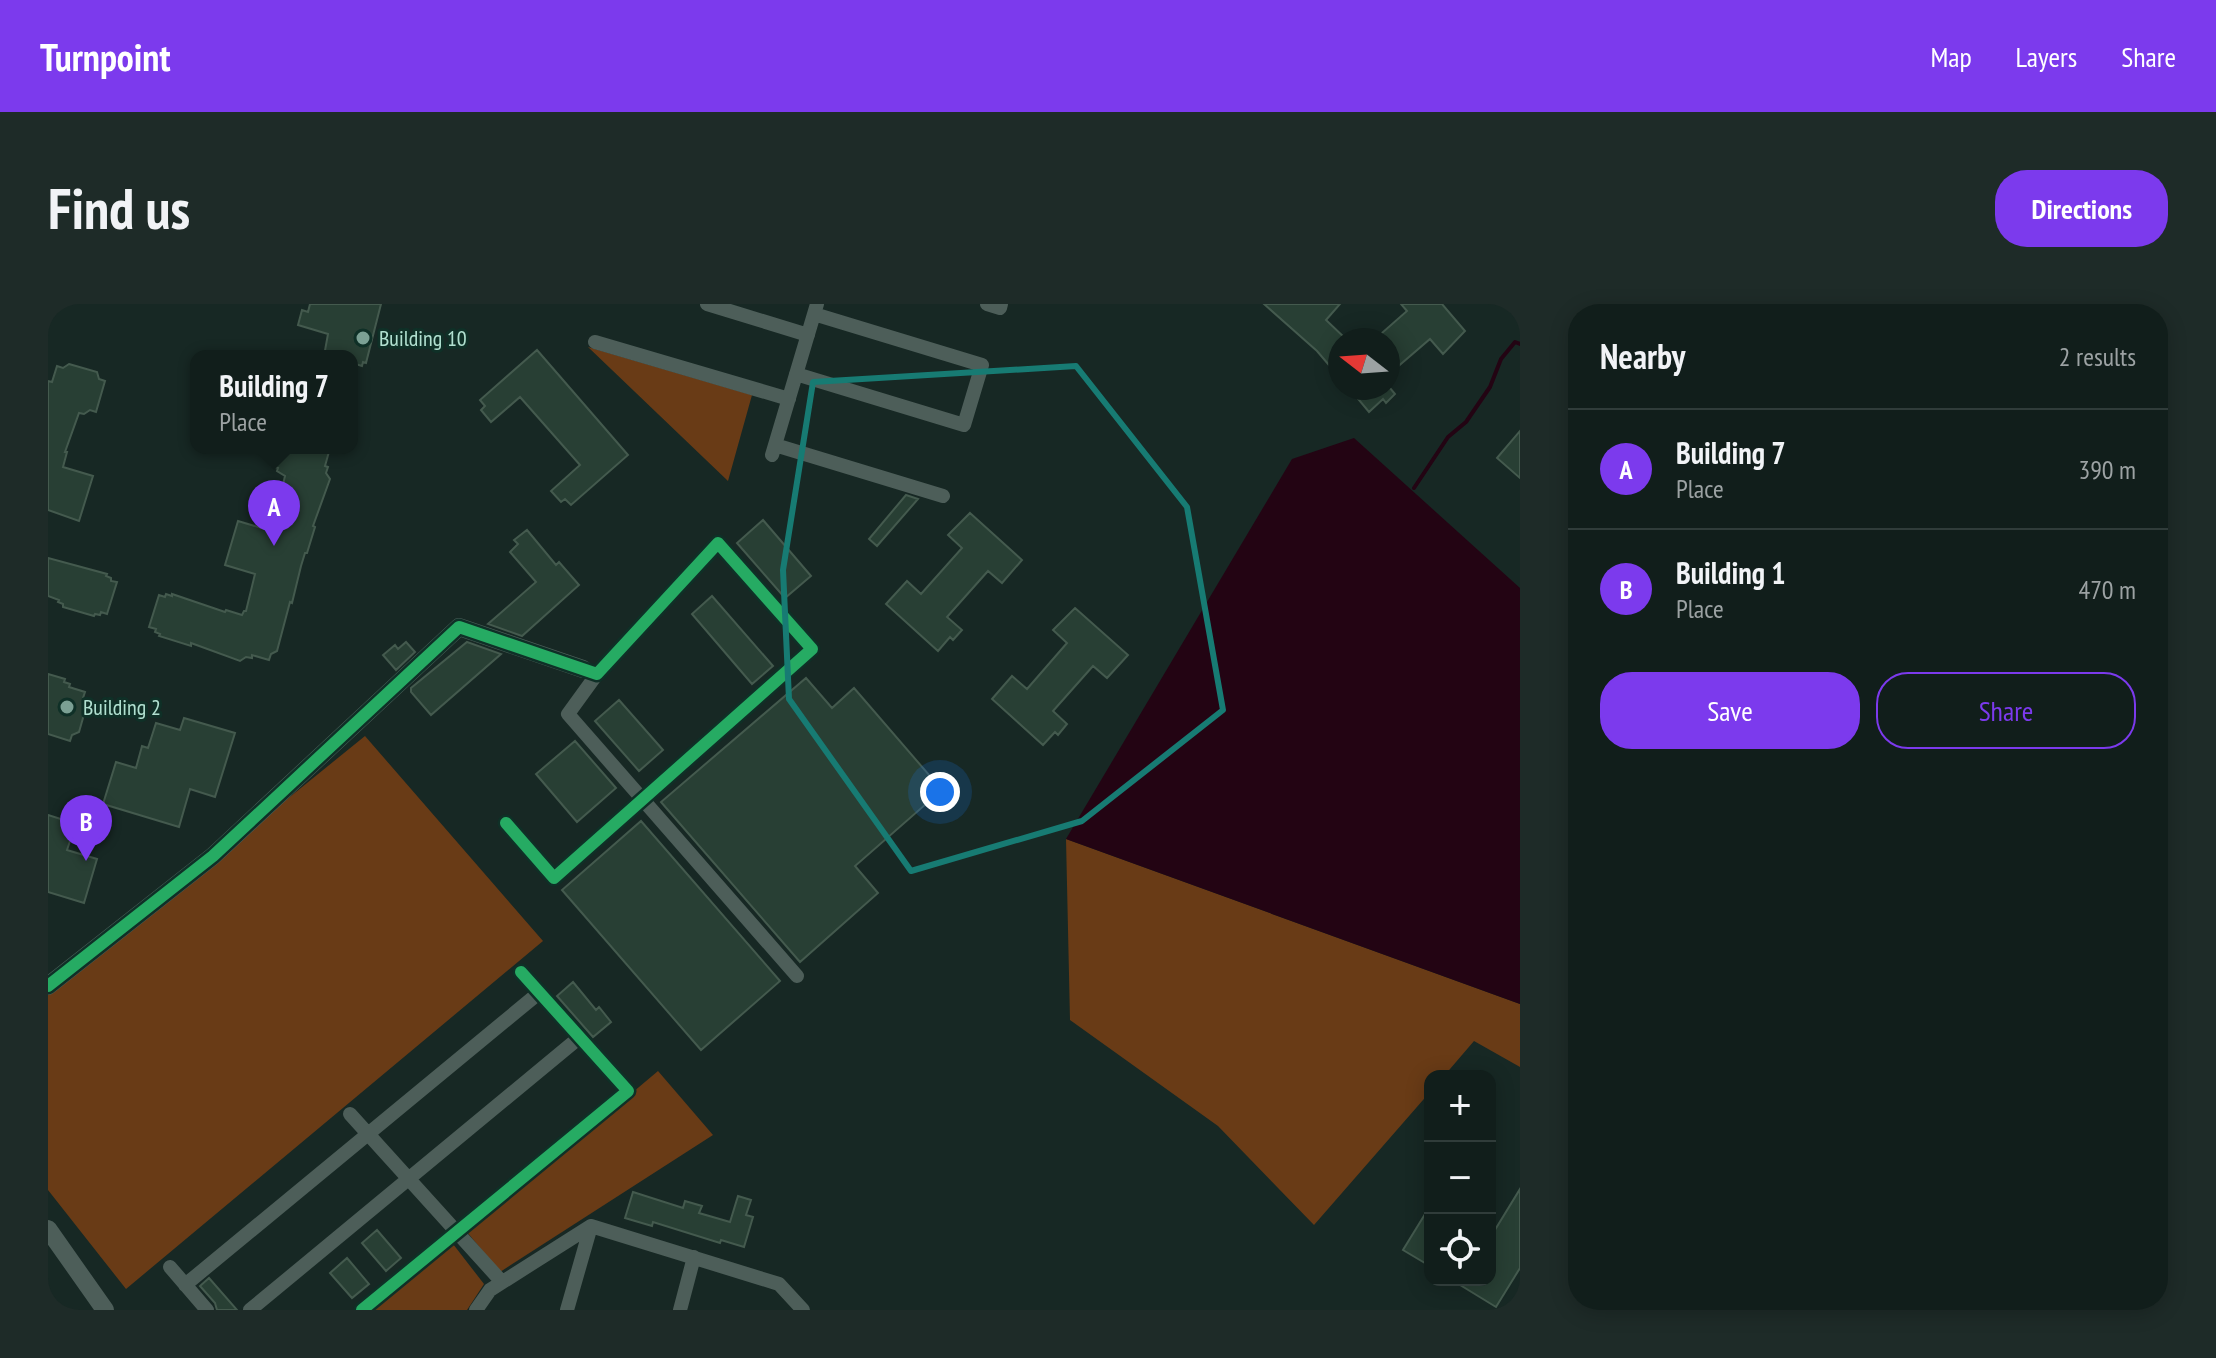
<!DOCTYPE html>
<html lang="en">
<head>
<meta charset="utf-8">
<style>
	:root { --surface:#111e1b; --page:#1e2b28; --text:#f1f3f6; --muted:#9ca2a3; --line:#303c3a; --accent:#7c3aed }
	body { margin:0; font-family:"PT Sans Narrow",sans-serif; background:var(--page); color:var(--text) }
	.controls { position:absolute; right:24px; bottom:24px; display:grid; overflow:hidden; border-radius:16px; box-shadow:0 4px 20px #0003 }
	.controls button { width:72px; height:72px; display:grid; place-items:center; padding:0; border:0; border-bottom:2px solid var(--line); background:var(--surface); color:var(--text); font:40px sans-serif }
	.compass { position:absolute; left:1280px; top:24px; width:72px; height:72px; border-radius:50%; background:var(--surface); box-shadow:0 4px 20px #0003; rotate:287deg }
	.you { position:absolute; left:892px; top:488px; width:28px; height:28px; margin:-20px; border:6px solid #fff; border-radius:50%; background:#1a73e8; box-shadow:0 0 0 12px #1a73e833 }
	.badge { display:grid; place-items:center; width:52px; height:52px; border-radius:50%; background:var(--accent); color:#fff; font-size:26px; font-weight:700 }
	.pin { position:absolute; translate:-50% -66px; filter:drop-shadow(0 2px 4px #0008) }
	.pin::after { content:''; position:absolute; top:42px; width:28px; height:24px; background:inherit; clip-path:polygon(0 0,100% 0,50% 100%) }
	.popup { position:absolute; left:142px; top:46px; width:168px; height:104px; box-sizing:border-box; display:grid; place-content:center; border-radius:16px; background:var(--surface); filter:drop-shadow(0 2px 6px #0005); font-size:26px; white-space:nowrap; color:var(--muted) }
	.popup b { font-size:30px; color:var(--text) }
	.popup::after { content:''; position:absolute; left:50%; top:100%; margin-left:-16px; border:16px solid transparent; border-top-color:var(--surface) }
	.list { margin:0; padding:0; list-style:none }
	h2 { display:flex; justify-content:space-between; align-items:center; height:104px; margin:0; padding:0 32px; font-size:34px }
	h2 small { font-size:26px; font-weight:400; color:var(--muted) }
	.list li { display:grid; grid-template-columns:52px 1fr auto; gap:24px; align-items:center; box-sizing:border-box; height:120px; padding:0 32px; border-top:2px solid var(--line) }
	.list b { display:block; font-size:30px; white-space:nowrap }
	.list p { margin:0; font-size:26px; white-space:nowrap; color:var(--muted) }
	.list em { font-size:26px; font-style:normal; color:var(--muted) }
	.actions { display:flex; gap:16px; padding:24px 32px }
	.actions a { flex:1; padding:18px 0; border:2px solid var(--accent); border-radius:32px; text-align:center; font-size:28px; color:var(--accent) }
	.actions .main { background:var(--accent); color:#fff }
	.icon { flex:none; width:44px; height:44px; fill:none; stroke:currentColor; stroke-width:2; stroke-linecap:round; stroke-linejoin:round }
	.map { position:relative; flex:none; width:1472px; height:1006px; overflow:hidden; border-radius:32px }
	header { display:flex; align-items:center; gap:48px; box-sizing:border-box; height:112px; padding:0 40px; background:var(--accent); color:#fff }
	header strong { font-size:38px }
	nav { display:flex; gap:44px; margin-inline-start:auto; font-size:28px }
	.intro { display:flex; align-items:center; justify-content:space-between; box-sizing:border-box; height:192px; padding:0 48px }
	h1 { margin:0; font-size:56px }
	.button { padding:20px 36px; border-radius:32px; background:var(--accent); color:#fff; font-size:28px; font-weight:700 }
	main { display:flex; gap:48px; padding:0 48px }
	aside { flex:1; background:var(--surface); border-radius:32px; box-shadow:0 4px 20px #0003 }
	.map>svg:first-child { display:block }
	.green { fill:#693b16 }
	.water { fill:#230413 }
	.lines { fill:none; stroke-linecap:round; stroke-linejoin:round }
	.stream { stroke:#230413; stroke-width:4 }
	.building { fill:#283f34; stroke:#445a4e; stroke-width:2 }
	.minor { stroke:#4d5e59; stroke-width:14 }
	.tertiary { stroke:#4d5e59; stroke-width:18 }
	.cycleway-casing { stroke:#0f3027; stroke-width:17 }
	.cycleway { stroke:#26ab63; stroke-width:12 }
	.marked { fill:none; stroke:#177b73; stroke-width:6; stroke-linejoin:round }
	.poi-dot { fill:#7ba094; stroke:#0f3027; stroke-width:3 }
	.labels { text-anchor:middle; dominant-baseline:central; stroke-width:6; stroke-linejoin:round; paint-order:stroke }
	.poi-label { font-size:22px; fill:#b1e0d0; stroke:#0f3027; text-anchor:start }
</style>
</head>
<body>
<header>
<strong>Turnpoint</strong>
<nav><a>Map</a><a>Layers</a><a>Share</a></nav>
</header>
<div class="intro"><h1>Find us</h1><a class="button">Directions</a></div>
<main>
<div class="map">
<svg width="1472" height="1006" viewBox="0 0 1472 1006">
	<rect width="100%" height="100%" fill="#172824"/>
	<!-- green -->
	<path class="green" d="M540 43 704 91 680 177Z
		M317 432 495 637 78 985 0 886V689Z
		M1018 535 1472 700V763L1426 737 1396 772H1382V788L1266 921 1170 822 1022 716Z
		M610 767 665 831 452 968 419 928Z
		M405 940 436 980 419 1006H326Z"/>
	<!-- water -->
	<path class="water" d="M1306 134 1472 284V700L1018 535 1244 155Z"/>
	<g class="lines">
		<!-- stream -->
		<path class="stream" d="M1366 184 1400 133 1418 118 1442 83 1453 55 1467 38 1472 40"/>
	</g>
	<!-- building -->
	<path class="building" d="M262 0H333L318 59 315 58 314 62 304 59V52H276L280 30 250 21 254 6 260 8Z
		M1216 0H1292L1278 16 1299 36H1292V74L1269 47Z
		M1353 0H1394L1417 27 1395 50 1382 35 1340 71V36H1326L1359 7Z
		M489 46 580 151 523 201 517 195 513 198 503 187 532 161 472 93 443 118 433 106 437 102 432 96Z
		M21 60 49 68 51 75 57 77 48 108 42 106 36 110 31 109 17 148H19L15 163 45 172 31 217 0 206V77L4 78 9 62 15 64Z
		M1301 84H1342L1347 90 1338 99 1335 95 1321 108Z
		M1472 127V174L1449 154Z
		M229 144H282L277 162 280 163 278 169 282 175 265 222 267 223 259 249H257L253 262 244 299 242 298 229 347 223 350 221 356 204 351V354L198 353 192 357 143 339V342L111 332 112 330 107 328 108 325 101 323 111 291 117 293 118 290 124 292V290L177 308 178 306 194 311 196 307H198L207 270 177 261 190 217 220 226 225 210H228L237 172 229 167 230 164 224 162Z
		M858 191 870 195 829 242 821 235Z
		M922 209 974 256 954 279 940 267 899 313 914 326 905 336 902 333 890 347 838 300 859 277 873 290 914 244 900 231Z
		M715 216 763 272 737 294 689 239Z
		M479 226 508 261 511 258 531 281 474 332 440 320 488 278 462 248 470 240 466 236Z
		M0 254 59 270 58 272 63 274V277L69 278 59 310 53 308 52 311 47 310 46 312 15 303V300L10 298 11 296 0 292Z
		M664 292 725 362 704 380 644 310Z
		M1027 304 1080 351 1059 374 1045 362 1005 407 1019 420 1010 431 1007 428 995 441 944 395 964 372 979 385 1019 339 1005 326Z
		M358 338 367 348 348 366 335 351 347 341 350 345Z
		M419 338 453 350 383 411 363 388V384Z
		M0 370 17 375 16 378 22 380 21 383 37 388 35 394 39 400 31 428 24 431 22 437 0 430Z
		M758 374 784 404 806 384 894 486 807 562 830 589 752 658 613 498Z
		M571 396 615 446 591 467 547 417Z
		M136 414 187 429 167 493 142 485 131 523 55 500 68 458 88 464 94 442 100 444 108 419 132 426Z
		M527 437 568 484 529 518 488 470Z
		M0 511 22 518 20 524 23 525 21 530 24 531 19 546 49 555 36 599 0 588Z
		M593 517 732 677 653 746 514 586Z
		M525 678 548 706 551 703 563 718 545 733 509 692Z
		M1472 885V964L1448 1003 1404 976H1442V934Z
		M585 888 635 904 637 897 654 902 651 909 682 918 690 892 703 896 698 911 705 913 696 943 673 936 672 939 605 918 604 922 577 914Z
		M1382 902V962L1355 946Z
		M329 926 353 954 338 967 314 939Z
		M299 954 321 980 304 994 282 969Z
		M161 974 189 1006H169L167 999 152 982Z"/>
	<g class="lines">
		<!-- minor -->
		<path class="minor" d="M659 0 760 31
			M939 0 952 4 953 0
			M547 38 741 95
			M748 70 916 121 934 61 766 10
			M727 141 895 192
			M724 151 769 0
			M549 370 520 410 749 672
			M458 519 506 574 764 345 670 239 549 370 535 365
			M302 810 454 978
			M122 963 159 1006
			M137 981 492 688
			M202 1006 532 733
			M314 1006 580 787 473 668
			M428 1006 442 986 543 922 731 980 755 1006
			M519 1006 543 922
			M632 1006 646 953"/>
		<!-- tertiary -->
		<path class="tertiary" d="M0 682 165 552 411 323 535 365
			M0 925 57 1006"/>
		<defs>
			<path id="cycleway" d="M0 682 165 552 411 323 549 370 670 239 764 345 506 574 458 519
				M314 1006 580 787 473 668"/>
		</defs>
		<!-- cycleway casing -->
		<use href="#cycleway" class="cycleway-casing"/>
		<!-- cycleway -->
		<use href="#cycleway" class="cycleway"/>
	</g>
	<!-- marked area -->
	<path class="marked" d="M1028 62 1139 203 1175 406 1034 517 863 567 741 395 735 266 765 78Z"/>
	<!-- markers -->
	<g class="poi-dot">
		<circle cx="315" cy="34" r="8"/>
		<circle cx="19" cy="403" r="8"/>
	</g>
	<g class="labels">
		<!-- poi labels -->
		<g class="poi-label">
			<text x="331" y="34">Building 10</text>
			<text x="35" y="403">Building 2</text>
		</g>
	</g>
</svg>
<div class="controls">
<button>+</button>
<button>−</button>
<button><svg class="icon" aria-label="locate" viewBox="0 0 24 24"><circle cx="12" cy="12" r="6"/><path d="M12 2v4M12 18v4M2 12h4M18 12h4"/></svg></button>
</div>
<svg class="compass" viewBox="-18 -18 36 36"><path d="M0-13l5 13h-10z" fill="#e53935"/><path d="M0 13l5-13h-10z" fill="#9ca2a3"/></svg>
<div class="you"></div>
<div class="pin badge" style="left:226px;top:242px">A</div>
<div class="popup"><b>Building 7</b>Place</div>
<div class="pin badge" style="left:38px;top:557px">B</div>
</div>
<aside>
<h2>Nearby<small>2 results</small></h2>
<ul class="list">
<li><span class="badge">A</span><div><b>Building 7</b><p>Place</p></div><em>390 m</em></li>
<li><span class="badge">B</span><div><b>Building 1</b><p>Place</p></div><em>470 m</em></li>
</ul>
<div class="actions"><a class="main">Save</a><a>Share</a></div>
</aside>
</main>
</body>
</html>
